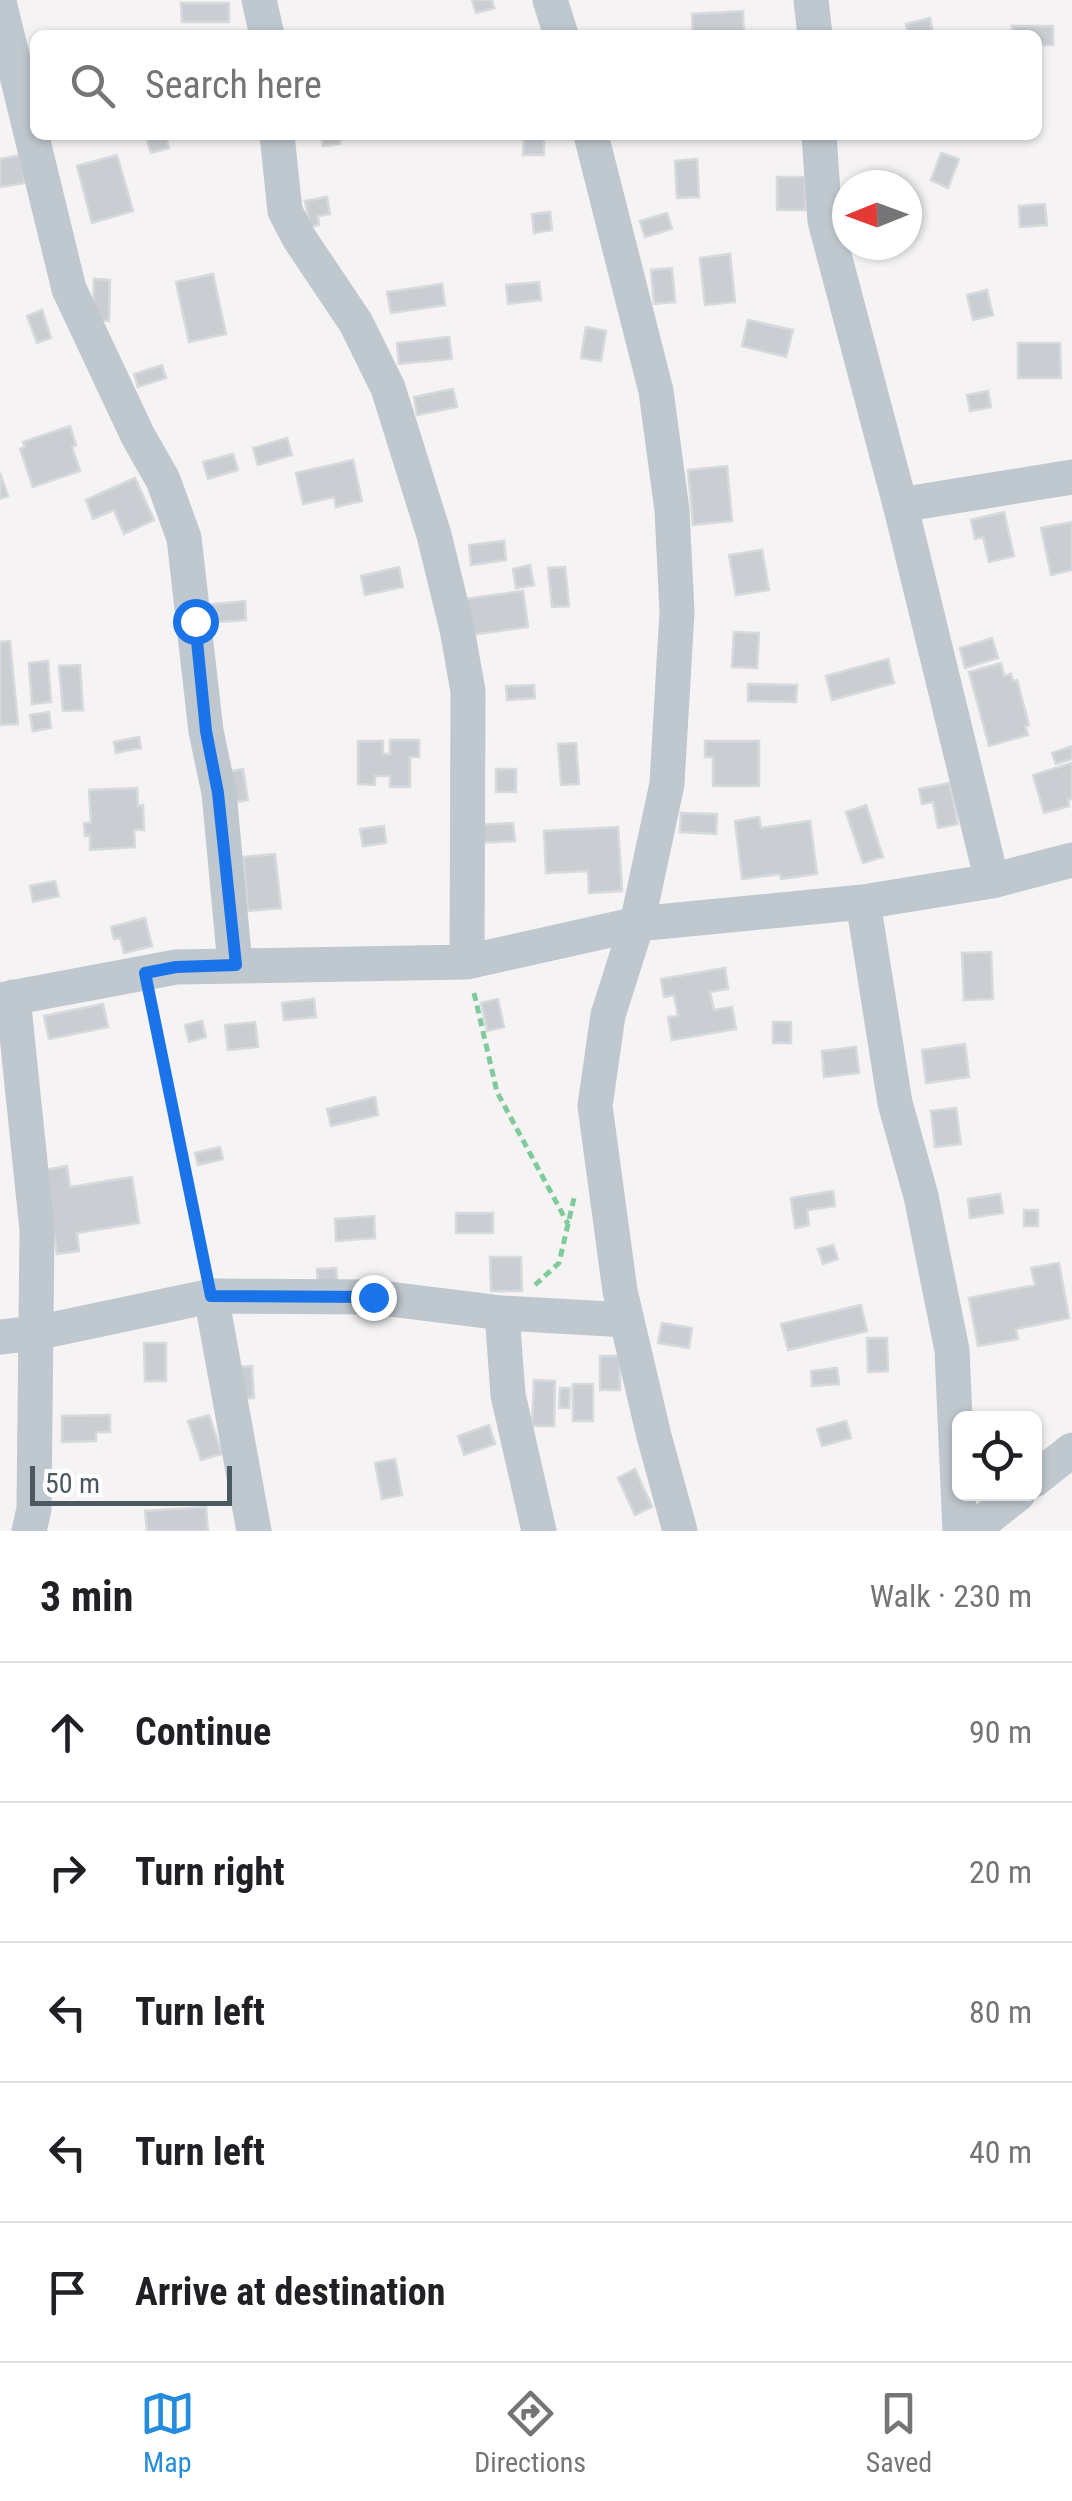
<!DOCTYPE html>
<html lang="en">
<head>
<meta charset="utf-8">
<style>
	:root { --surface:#fff; --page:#f2f2f2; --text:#202124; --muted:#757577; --line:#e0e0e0; --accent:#258bdc }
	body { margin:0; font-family:"Roboto Condensed",sans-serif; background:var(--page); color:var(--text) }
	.controls { position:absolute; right:30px; bottom:30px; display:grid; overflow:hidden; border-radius:15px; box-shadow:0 2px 8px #0004 }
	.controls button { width:90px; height:90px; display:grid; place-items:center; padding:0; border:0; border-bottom:2px solid var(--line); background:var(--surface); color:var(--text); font:50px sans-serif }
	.compass { position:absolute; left:832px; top:170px; width:90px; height:90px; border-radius:50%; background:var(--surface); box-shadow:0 2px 8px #0004; rotate:269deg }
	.scale { position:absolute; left:30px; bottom:25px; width:202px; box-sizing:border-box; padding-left:10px; border:5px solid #4b5860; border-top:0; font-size:28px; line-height:35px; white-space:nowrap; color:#4b5860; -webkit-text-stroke:8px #fff; paint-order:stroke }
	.stop { position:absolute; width:30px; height:30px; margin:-22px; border:8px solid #1a73e8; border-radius:50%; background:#fff }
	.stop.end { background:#1a73e8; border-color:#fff; box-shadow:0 2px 10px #0008 }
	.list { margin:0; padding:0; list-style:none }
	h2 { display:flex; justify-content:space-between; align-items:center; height:130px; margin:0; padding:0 40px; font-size:42px }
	h2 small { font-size:32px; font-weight:400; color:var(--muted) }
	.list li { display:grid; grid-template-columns:65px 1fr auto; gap:30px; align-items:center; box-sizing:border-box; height:140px; padding:0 40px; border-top:2px solid var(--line) }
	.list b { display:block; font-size:38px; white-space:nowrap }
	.list em { font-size:32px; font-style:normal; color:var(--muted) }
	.icon { flex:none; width:55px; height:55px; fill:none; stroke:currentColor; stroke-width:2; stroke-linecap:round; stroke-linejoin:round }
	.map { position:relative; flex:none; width:1072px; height:1531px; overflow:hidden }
	.search { position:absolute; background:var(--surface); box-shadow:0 2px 8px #0004; left:30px; right:30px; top:30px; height:110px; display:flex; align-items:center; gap:25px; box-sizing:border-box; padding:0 35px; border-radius:15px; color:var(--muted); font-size:38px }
	.sheet { height:830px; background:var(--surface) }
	nav { display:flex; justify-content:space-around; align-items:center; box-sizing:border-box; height:140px; border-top:2px solid var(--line); background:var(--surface); font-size:28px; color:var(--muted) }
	nav a { display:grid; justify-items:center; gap:5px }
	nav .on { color:var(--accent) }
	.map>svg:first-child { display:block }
	.building { fill:#caced2; stroke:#d7dadd; stroke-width:2.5 }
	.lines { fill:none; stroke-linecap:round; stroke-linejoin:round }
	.path { stroke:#7fcb9c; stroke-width:5; stroke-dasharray:8 5; stroke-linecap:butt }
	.minor { stroke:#bfc8ce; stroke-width:35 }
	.route { stroke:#1a73e8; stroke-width:12 }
</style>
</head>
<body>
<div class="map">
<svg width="1072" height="1531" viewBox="0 0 1072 1531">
	<rect width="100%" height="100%" fill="#f5f3f3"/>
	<!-- building -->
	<path class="building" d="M472 0H492L494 8 476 13Z
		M181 3H229V22H182Z
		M743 11 744 35H693L692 14Z
		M930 18 933 35H908L906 24Z
		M1012 26H1053V45H1037V35H1012Z
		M154 135H166L169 148 151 153 146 137Z
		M322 135H339L340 144 323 146Z
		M524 135H544V155H523Z
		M941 153 959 159 948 188 931 180Z
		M20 155 25 183 0 187V159Z
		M117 155 133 211 92 223 77 166Z
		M697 159 699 197 677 198 675 161Z
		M777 177H805L806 210H777Z
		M327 197 330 214 318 216 319 225 310 227 305 201Z
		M1045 204 1047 225 1020 227 1019 206Z
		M550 212 552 230 534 233 532 214Z
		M667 213 672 229 645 237 640 221Z
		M730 254 735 302 705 305 700 258Z
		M672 268 675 302 654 304 651 270Z
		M213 274 226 334 189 342 176 282Z
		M94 279 110 280 109 321 93 320Z
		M539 282 541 300 508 304 506 285Z
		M442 284 445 305 391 313 387 292Z
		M987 290 993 315 973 320 967 295Z
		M42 310 51 338 37 343 27 316Z
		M748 320 793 330 786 357 742 346Z
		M586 327 606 331 601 361 581 358Z
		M449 337 452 359 399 364 397 343Z
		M1018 343H1060L1061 378H1018Z
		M162 365 166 378 138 387 134 374Z
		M453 389 457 407 417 415 414 397Z
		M988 391 991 407 970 411 967 395Z
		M70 426 76 445 72 447 80 471 33 487 20 449 25 447 23 442Z
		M287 438 292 455 258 465 253 448Z
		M233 454 238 470 208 479 203 462Z
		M353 460 362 501 336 507 334 497 303 504 296 473Z
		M727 466 732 521 693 525 688 470Z
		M0 473 8 496 0 499Z
		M135 478 154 520 124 534 114 510 93 519 86 500Z
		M1004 512 1014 556 989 562 983 537 975 539 971 520Z
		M1072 522V570L1051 575 1041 528Z
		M504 541 506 560 471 565 469 545Z
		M762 550 769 590 736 595 729 555Z
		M530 565 534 585 516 588 513 569Z
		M399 567 403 587 365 595 361 576Z
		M565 567 569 606 552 607 548 568Z
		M523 591 528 627 462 636 457 600Z
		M245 601 246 620 205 623 204 605Z
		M734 632 759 633 757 668 732 667Z
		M992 638 998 658 965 668 960 648Z
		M10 641 18 724 0 725V642Z
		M888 659 894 683 832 700 826 676Z
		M48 661 51 702 32 704 29 663Z
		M1001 663 1004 676 1011 674 1013 681 1017 680 1029 725 1025 726 1028 735 989 746 969 672Z
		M80 665 83 710 63 711 59 666Z
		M748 684 797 685 796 702 748 701Z
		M534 685 535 698 507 700 506 686Z
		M49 712 51 728 33 731 30 715Z
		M139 737 141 748 116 753 114 742Z
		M390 740H419V757H410V787H390V776H375V785L358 784V741H383V754H390Z
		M705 741H759V786H713V757H705Z
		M576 743 579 784 561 785 558 744Z
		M1072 746V759L1056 764 1052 753Z
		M1072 763V799L1068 800 1069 806 1044 813 1033 775Z
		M243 769 248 800 230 803 225 772Z
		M496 769H516V792H496Z
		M950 783 958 824 938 828 933 802 922 804 919 789Z
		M137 788 138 806 143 805 144 830H134L135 847 90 850V835L85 836 84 823H91L89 790Z
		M866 805 883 857 863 863 846 812Z
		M681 813 717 814 716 834 680 832Z
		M759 817 761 828 810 821 817 874 781 879 780 874 742 879 735 821Z
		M513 823 515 841 479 843 478 825Z
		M384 826 386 843 363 846 360 829Z
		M618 827 622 891 589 893 588 871 546 873 544 831Z
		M275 854 281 908 248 911 243 857Z
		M55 881 59 896 33 902 30 886Z
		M145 918 152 946 124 953 120 938 114 939 111 927Z
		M991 952 993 999 964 1000 962 953Z
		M725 968 728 989 710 992 714 1010 732 1007 736 1029 672 1040 668 1017 678 1016 674 995 664 997 661 979Z
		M314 999 316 1017 284 1020 282 1003Z
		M498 999 504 1027 487 1031 481 1003Z
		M103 1004 108 1027 49 1039 44 1016Z
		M202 1021 206 1037 189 1042 185 1025Z
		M255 1022 258 1047 228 1050 225 1025Z
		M773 1022H791V1043H773Z
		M965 1044 969 1077 926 1083 922 1050Z
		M856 1047 859 1073 824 1077 822 1051Z
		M375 1097 378 1115 331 1126 327 1109Z
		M956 1108 961 1144 935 1147 931 1111Z
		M220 1147 223 1159 198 1165 195 1153Z
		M67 1166 70 1187 132 1177 139 1223 77 1233 79 1251 57 1254 44 1170Z
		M833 1191 835 1206 807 1210 809 1225 795 1228 791 1198Z
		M1000 1194 1003 1213 970 1218 968 1199Z
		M1024 1210H1038V1226H1024Z
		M456 1213H493V1233H456Z
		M374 1216 375 1238 336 1241 335 1219Z
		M833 1245 838 1259 823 1264 818 1249Z
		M490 1257H521L522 1291H491Z
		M1059 1263 1069 1318 1016 1329 1018 1339 978 1346 969 1298 1035 1285 1031 1268Z
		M336 1268 338 1288 318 1289 317 1269Z
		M861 1305 867 1331 788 1350 781 1324Z
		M662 1323 692 1328 689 1348 658 1343Z
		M867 1338H887L888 1371 868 1372Z
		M144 1343H166V1381H145Z
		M600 1356H620V1390H600Z
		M252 1366 254 1398 234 1400 232 1367Z
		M837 1368 839 1384 812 1386 811 1371Z
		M534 1380 555 1381 554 1426H532Z
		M573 1384H593V1421H573Z
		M560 1388H570L569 1408H559Z
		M110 1415V1432H96V1441L62 1442V1416Z
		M209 1415 222 1454 201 1460 188 1421Z
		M846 1421 851 1438 822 1446 817 1429Z
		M489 1425 495 1444 464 1455 458 1436Z
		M395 1459 402 1495 382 1499 375 1463Z
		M635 1469 652 1507 635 1515 618 1478Z
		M206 1507 208 1531H147L145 1511Z"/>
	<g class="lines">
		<!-- path -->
		<path class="path" d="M474 993 497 1092 568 1224
			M151 1000 206 1269
			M535 1285 559 1263 575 1194"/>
		<!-- minor -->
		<path class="minor" d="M259 0 267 35
			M550 0 561 35
			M811 0 815 35
			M0 6 69 289 138 436 163 480 184 538 206 731 219 793 235 965
			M277 135 285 211 299 238 356 323 388 388 434 535 457 629 468 691 467 962
			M591 135 656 391 672 510 677 612 667 784 637 924 608 1015 595 1106 620 1291 654 1436 680 1531
			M819 135 825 221 902 512 992 881
			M900 505 1072 477
			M863 902 895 1103 921 1196 952 1350 960 1531
			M13 997 37 1230 34 1509 29 1531
			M0 1000 176 967 467 962 637 924 863 902 992 881 1072 860
			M211 1296 254 1531
			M502 1313 508 1395 539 1531
			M0 1337 36 1333 211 1296 373 1297 502 1313 627 1320
			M1034 1480 1072 1450
			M971 1531 1018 1494"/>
	</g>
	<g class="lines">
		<!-- route -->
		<path class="route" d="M195 621 206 731 218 793 236 965 176 967 145 973 211 1296 373 1297"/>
	</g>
</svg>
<div class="controls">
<button><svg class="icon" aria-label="locate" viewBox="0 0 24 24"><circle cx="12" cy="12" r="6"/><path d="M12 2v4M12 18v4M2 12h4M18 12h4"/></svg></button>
</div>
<svg class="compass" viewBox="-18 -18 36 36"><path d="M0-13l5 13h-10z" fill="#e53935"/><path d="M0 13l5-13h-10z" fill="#757577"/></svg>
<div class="scale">50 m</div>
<div class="stop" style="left:195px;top:621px"></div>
<div class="stop end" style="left:373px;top:1297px"></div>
<div class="search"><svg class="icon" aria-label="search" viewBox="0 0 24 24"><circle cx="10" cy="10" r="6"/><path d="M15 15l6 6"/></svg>Search here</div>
</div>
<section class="sheet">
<h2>3 min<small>Walk · 230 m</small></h2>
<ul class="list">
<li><svg class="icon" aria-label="ahead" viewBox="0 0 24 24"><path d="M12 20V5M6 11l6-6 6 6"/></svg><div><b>Continue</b></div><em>90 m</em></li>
<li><svg class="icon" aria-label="right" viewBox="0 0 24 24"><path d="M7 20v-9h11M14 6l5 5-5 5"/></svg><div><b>Turn right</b></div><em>20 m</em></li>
<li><svg class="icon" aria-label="left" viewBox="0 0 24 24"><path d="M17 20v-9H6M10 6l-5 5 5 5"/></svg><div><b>Turn left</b></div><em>80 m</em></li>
<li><svg class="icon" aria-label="left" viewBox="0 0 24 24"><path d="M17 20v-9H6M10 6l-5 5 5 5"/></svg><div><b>Turn left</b></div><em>40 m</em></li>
<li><svg class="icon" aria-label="arrive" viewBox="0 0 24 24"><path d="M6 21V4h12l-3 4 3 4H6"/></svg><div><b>Arrive at destination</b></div></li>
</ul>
</section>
<nav>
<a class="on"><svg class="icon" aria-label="map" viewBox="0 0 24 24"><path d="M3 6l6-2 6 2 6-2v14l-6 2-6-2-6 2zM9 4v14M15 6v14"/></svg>Map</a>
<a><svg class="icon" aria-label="directions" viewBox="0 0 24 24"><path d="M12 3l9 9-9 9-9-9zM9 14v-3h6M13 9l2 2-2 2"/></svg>Directions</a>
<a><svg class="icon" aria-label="saved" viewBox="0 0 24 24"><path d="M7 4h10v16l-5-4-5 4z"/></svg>Saved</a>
</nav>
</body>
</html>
